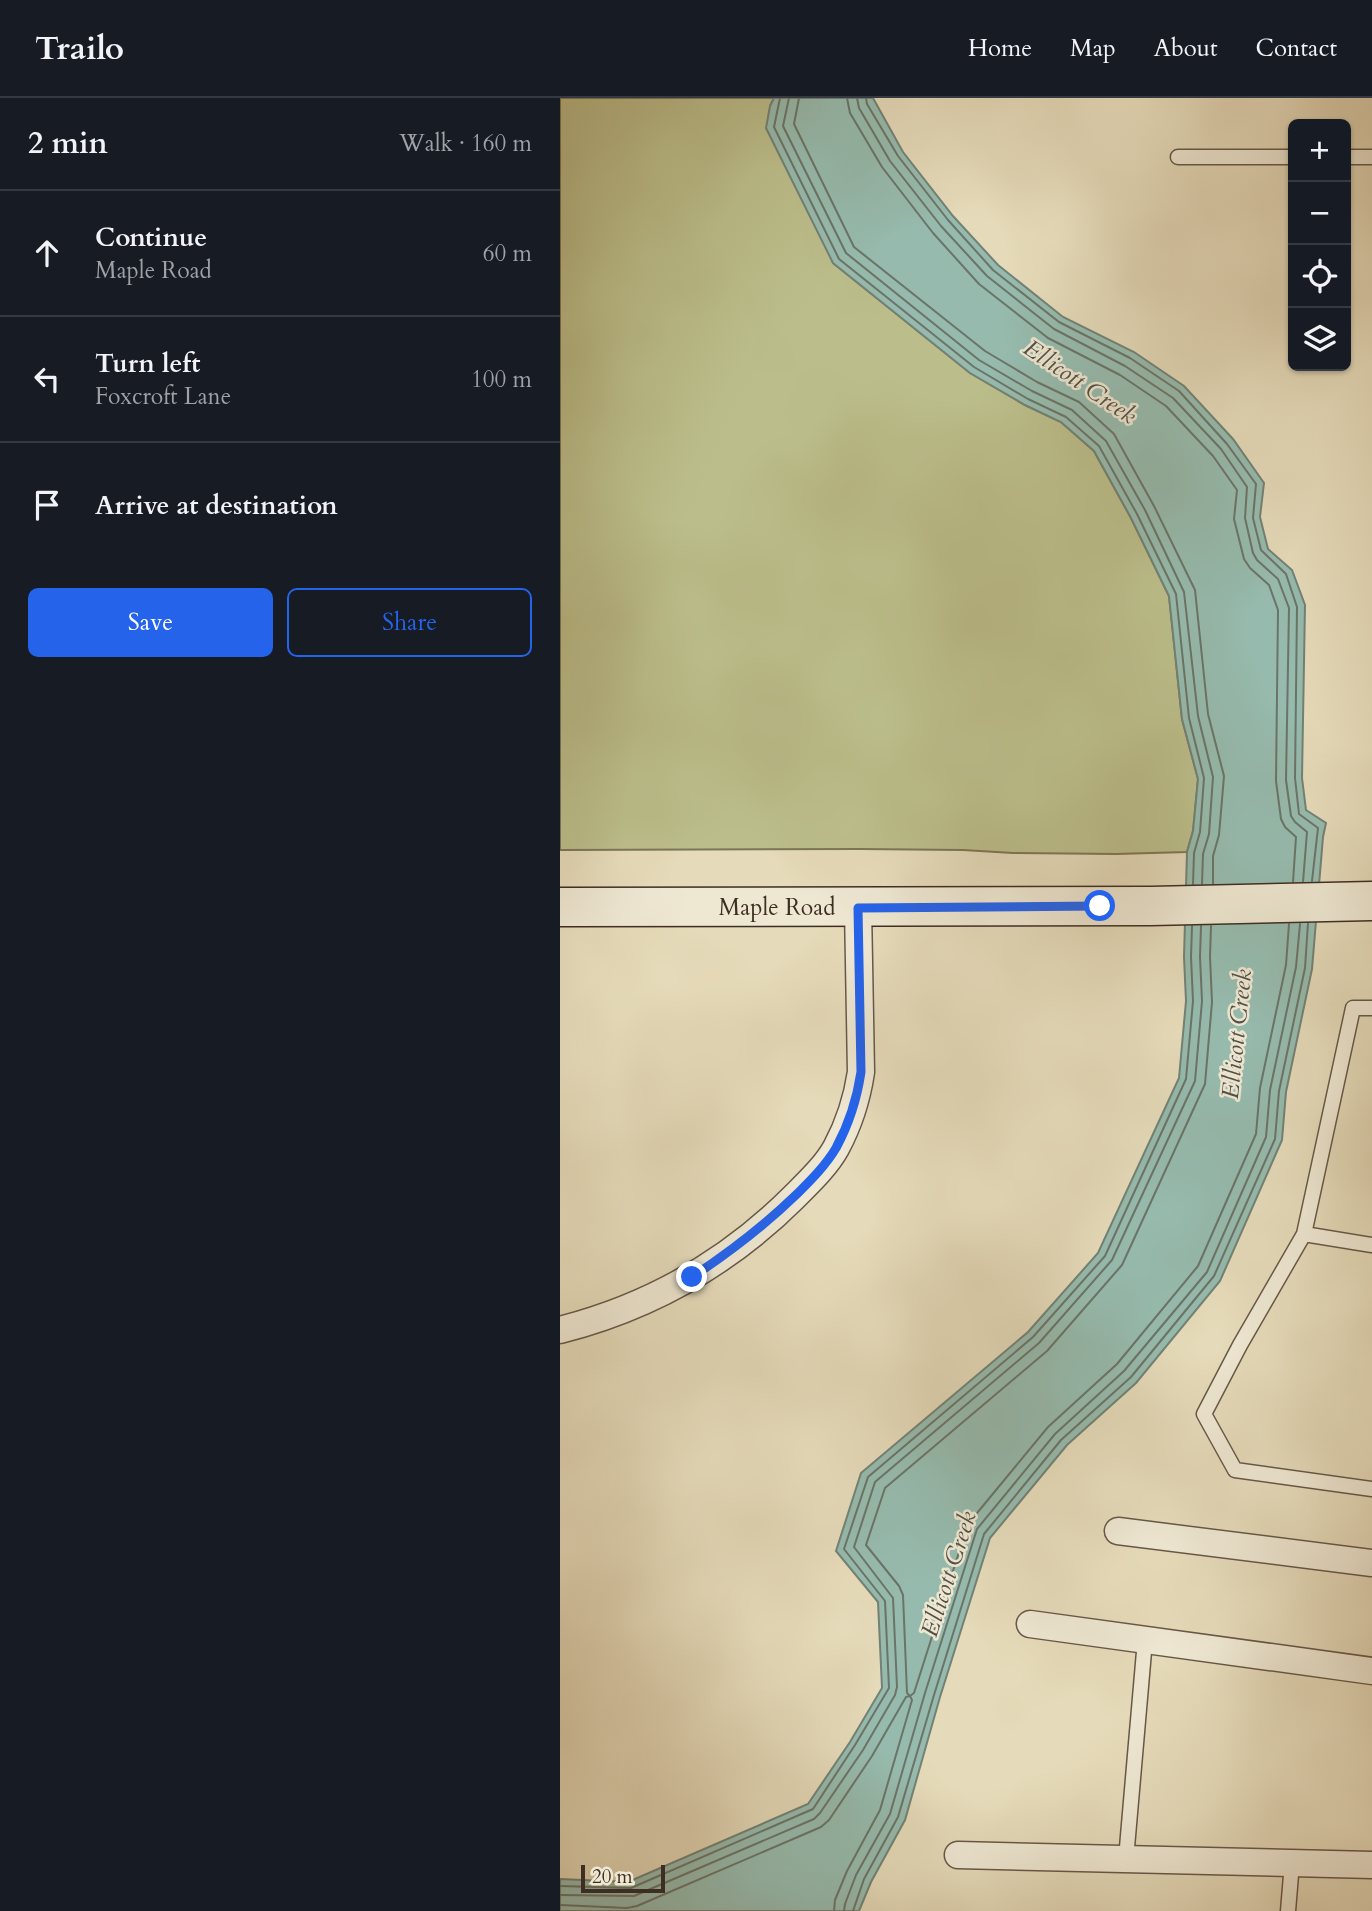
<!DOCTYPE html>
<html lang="en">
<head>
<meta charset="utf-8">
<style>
	:root { --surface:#171b24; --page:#242831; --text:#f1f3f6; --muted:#9ea1a6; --line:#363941; --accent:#2563eb }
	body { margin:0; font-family:Cardo,serif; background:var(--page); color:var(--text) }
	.controls { position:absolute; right:21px; top:21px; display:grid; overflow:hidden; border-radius:10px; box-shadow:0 2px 5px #0004 }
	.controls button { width:63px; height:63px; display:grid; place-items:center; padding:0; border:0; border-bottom:2px solid var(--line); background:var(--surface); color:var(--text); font:35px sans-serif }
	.scale { position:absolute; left:21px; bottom:18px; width:84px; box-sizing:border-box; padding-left:7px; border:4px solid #3d2d22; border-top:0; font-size:19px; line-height:24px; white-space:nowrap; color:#3d2d22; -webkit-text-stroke:5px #eee7d2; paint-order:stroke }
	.stop { position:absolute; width:21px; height:21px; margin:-16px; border:5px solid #2563eb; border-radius:50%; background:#fff }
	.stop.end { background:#2563eb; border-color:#fff; box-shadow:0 2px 7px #0008 }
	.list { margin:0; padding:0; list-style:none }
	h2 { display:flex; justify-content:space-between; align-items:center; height:91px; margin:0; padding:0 28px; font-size:30px }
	h2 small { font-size:23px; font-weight:400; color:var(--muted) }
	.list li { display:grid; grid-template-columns:46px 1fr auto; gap:21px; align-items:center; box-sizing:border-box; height:126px; padding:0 28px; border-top:2px solid var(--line) }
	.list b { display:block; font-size:26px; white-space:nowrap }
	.list p { margin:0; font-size:23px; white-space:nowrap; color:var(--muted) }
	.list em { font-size:23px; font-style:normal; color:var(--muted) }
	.actions { display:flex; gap:14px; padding:21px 28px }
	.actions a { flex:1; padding:16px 0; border:2px solid var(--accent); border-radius:10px; text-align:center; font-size:24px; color:var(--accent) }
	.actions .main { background:var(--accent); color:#fff }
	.icon { flex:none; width:38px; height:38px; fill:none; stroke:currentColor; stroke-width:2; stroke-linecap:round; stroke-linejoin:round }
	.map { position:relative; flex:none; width:812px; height:1813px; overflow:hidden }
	header { display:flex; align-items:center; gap:42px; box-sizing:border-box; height:98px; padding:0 35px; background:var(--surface); border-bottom:2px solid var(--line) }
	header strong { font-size:33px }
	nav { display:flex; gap:38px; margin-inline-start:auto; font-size:24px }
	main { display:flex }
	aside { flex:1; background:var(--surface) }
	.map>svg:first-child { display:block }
	.green { fill:#bbbe8b; stroke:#7c7656; stroke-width:2 }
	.water { fill:#96bbae; stroke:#728276; stroke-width:2 }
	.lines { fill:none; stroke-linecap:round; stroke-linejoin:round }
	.shore { stroke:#6a7468; stroke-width:2 }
	.lane-casing { stroke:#675848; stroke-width:17 }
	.street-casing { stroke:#675848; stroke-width:29 }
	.secondary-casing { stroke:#3d2d22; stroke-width:41 }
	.lane { stroke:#eee7d2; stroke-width:14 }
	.street { stroke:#eee7d2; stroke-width:26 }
	.secondary { stroke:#eee7d2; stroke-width:38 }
	.route { stroke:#2563eb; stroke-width:9 }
	.labels { text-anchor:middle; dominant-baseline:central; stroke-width:5; stroke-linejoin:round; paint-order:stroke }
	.street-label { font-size:23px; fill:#3d2d22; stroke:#eee7d2 }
	.water-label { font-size:24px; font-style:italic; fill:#535045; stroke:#eee7d2 }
</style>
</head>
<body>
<header>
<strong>Trailo</strong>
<nav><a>Home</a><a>Map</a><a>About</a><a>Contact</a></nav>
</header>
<main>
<aside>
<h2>2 min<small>Walk · 160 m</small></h2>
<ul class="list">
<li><svg class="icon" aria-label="ahead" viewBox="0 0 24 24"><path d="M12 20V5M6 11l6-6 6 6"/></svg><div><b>Continue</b><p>Maple Road</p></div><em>60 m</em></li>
<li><svg class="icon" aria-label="left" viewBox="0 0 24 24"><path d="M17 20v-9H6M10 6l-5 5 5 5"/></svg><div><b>Turn left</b><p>Foxcroft Lane</p></div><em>100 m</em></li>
<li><svg class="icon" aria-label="arrive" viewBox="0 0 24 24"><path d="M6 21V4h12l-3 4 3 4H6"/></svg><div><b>Arrive at destination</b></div></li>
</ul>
<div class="actions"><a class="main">Save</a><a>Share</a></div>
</aside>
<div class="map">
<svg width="812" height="1813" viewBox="0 0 812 1813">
	<rect width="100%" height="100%" fill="#e5dab9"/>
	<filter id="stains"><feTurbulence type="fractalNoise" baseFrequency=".00286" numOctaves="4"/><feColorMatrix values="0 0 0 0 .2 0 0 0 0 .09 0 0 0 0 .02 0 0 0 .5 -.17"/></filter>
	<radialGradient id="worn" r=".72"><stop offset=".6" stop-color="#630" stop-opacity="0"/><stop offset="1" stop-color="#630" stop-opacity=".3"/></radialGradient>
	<!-- green -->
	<path class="green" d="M0 0H214L210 8 273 165 410 275 465 307 501 324 534 353 571 420 609 498 622 621 638 681 633 733 627 754 556 756 453 755 403 752 300 751 0 752Z"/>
	<!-- water -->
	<path class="water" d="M214 0H313L343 54 393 118 438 167 503 219 574 254 624 288 673 341 704 385 700 419 708 451 732 472 745 507 742 680 746 712 766 725 763 739 752 871 726 994 722 1042 660 1183 576 1285 507 1347 430 1440 380 1599 345 1722 311 1784 299 1813H0V1781L68 1784 248 1706 290 1644 322 1590 318 1504 276 1453 301 1375 468 1234 538 1155 619 980 626 903 624 859 627 754 633 733 638 681 622 621 609 498 571 420 534 353 501 324 465 307 410 275 273 165 206 30 210 8Z"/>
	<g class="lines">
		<!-- shore -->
		<path class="shore" d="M220 0 214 29 279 161 414 269 468 301 506 319 539 348 577 416 616 496 629 620 644 680 640 734 634 755 633 786
			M229 0 223 28 286 155 419 262 472 293 512 312 546 343 585 412 624 494 638 618 653 679 649 736 643 756 642 786
			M239 0 234 26 294 149 425 253 477 284 519 304 554 336 594 408 635 492 648 616 664 678 659 737 653 758V786
			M287 0 290 15 322 69 373 135 419 186 488 240 560 277 606 308 653 358 677 392 674 421 684 461 690 470 709 487 718 512 716 683 721 721 725 729 736 739 733 784
			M297 0 299 10 330 63 381 128 427 178 494 231 565 268 613 300 661 351 687 389 685 420 693 455 697 462 718 481 729 510 726 682 731 718 735 724 747 734 743 784
			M306 0 307 6 338 58 388 122 433 172 499 224 570 260 619 293 667 346 696 386 693 420 701 452 726 476 737 509 735 680 739 716 758 730 752 783
			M651 828 650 859 652 904 645 986 562 1167 487 1253 325 1390 306 1447 339 1488 343 1497 347 1595 350 1598 354 1595 408 1426 488 1329 557 1266 638 1168 696 1036 700 990 726 867 729 826
			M0 1788 71 1790 253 1711 295 1647 329 1590 325 1503 284 1451 308 1379 473 1239 545 1158 626 981 633 903 631 859 632 828
			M0 1797 74 1798 254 1721 260 1715 303 1652 335 1597 337 1589 333 1500 294 1449 315 1384 479 1245 552 1162 635 983 642 903 640 859 641 828
			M0 1807 67 1810 77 1808 261 1729 269 1722 312 1658 346 1599 350 1598 352 1602 320 1712 287 1773 275 1802 274 1813
			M284 1813 285 1806 296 1777 330 1716 365 1595 417 1431 495 1336 564 1273 647 1174 706 1039 710 992 736 869 740 826
			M293 1813 304 1781 338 1719 374 1597 424 1436 501 1342 571 1279 654 1178 715 1041 719 993 745 870 748 825"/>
		<defs>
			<path id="lane" d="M618 59H733
				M786 59H812
				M812 910H793L744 1136 812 1147
				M744 1136 680 1247 644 1316 675 1372 812 1391
				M566 1761 585 1542
				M728 1813 732 1765"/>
			<path id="street" d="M0 1232C90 1209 168 1165 234 1099 249 1084 266 1068 276 1050 289 1026 297 1001 301 974L298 810
				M558 1433 812 1465
				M470 1526 812 1573
				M398 1757 812 1767"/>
			<path id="secondary" d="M0 809 591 808 812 803"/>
		</defs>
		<!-- lane casing -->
		<use href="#lane" class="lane-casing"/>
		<!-- street casing -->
		<use href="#street" class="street-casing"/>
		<!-- secondary casing -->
		<use href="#secondary" class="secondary-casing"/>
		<!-- lane -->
		<use href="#lane" class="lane"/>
		<!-- street -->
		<use href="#street" class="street"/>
		<!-- secondary -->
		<use href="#secondary" class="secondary"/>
	</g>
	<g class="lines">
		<!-- route -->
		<path class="route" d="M132 1179C170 1154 205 1127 238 1095 251 1082 266 1067 276 1050 289 1026 297 1001 301 974L298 810 540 808"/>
	</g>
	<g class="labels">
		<!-- street labels -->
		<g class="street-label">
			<text x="217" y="809">Maple Road</text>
		</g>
		<!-- water labels -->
		<g class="water-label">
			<text transform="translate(520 284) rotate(34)">Ellicott Creek</text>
			<text transform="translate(677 936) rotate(-84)">Ellicott Creek</text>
			<text transform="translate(389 1476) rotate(-72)">Ellicott Creek</text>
		</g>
	</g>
	<rect width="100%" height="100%" filter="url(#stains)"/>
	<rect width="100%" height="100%" fill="url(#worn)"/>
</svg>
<div class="controls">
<button>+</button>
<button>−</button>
<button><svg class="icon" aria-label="locate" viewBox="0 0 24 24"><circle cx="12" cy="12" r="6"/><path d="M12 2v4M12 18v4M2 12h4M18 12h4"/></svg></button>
<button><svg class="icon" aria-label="layers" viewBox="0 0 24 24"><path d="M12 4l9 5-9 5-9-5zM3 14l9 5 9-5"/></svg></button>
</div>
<div class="scale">20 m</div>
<div class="stop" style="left:540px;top:808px"></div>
<div class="stop end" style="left:132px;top:1179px"></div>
</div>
</main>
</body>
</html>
